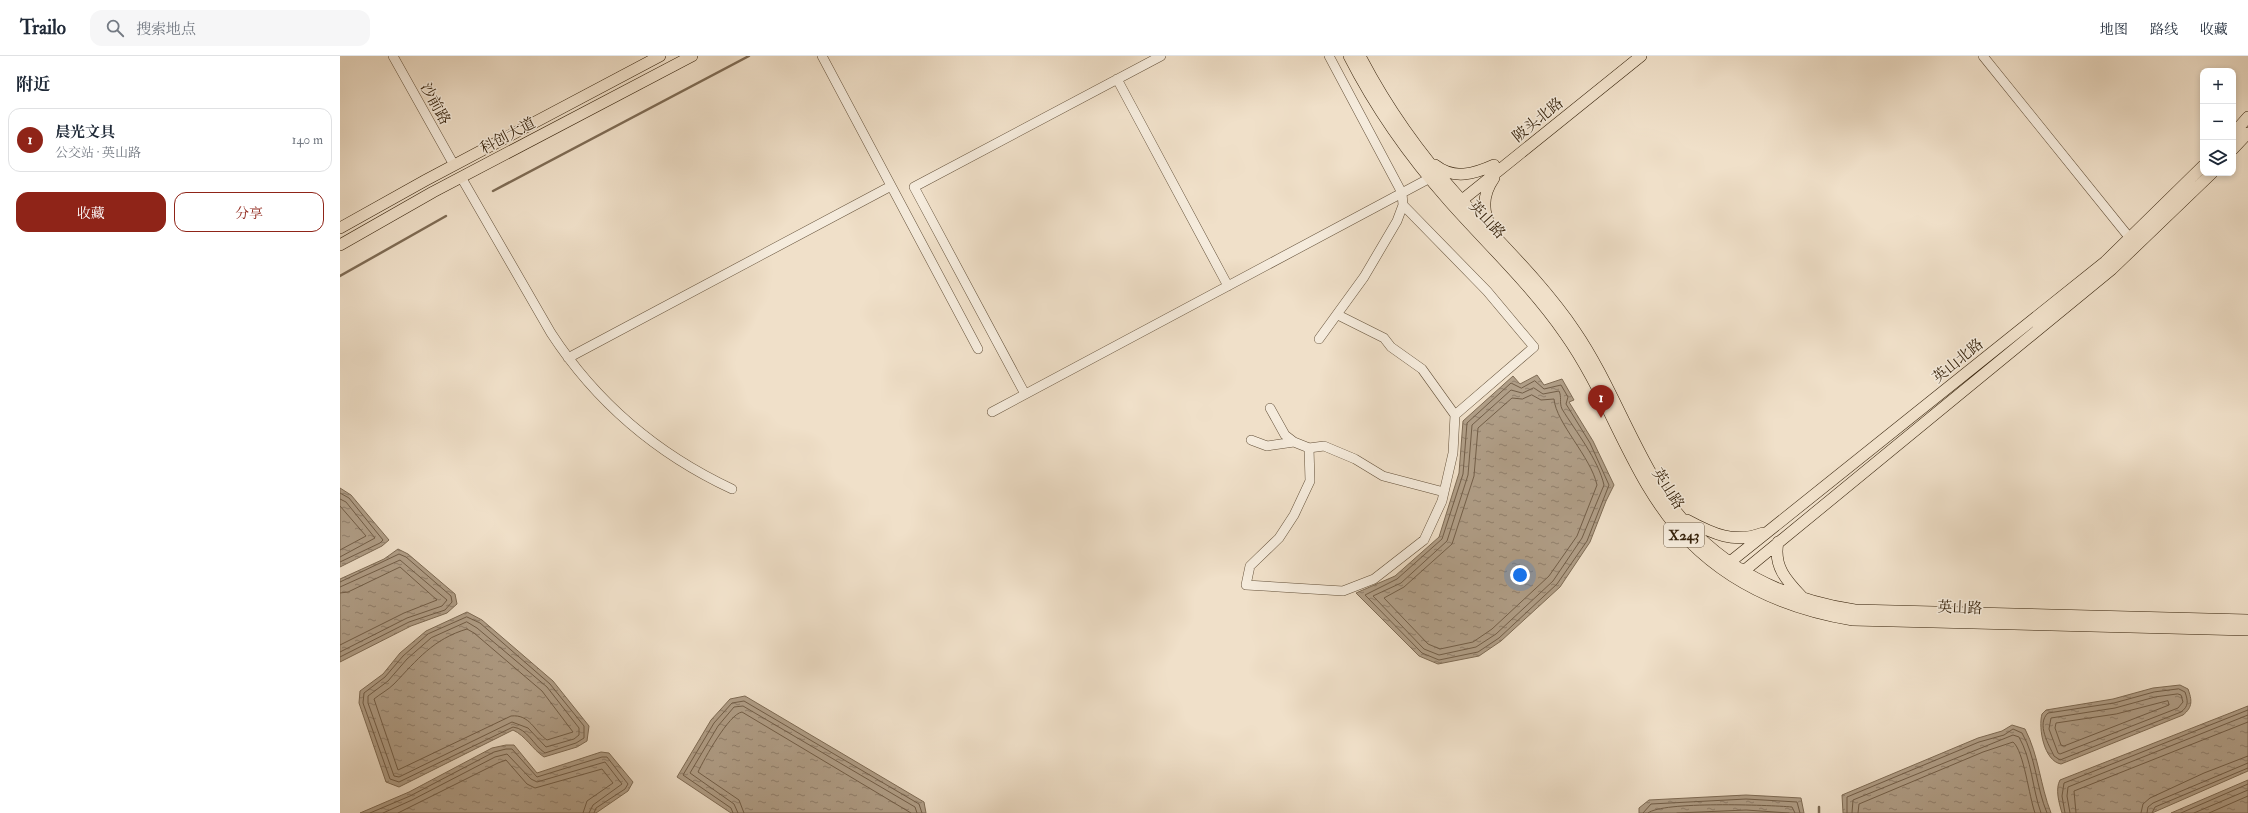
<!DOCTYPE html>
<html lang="zh">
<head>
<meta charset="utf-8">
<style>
	:root { --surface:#fff; --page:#f6f6f7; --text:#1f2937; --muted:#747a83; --line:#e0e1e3; --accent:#8f2418 }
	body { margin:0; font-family:"IM FELL Double Pica","Noto Serif SC",serif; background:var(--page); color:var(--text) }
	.controls { position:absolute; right:12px; top:12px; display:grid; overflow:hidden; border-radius:8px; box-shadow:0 2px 6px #0003 }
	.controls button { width:36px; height:36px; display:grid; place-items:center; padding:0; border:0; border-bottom:1px solid var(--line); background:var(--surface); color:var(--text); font:20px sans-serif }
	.you { position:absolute; left:1180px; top:519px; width:14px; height:14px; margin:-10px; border:3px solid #fff; border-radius:50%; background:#1a73e8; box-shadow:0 0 0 6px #1a73e833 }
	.badge { display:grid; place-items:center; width:26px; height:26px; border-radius:50%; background:var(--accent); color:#fff; font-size:13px; font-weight:700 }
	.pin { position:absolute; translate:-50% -33px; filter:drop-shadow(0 1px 2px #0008) }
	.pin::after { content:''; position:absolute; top:21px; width:14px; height:12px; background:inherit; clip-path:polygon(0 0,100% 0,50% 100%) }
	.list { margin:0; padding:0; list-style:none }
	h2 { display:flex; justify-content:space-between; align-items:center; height:52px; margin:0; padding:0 16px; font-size:17px }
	h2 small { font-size:13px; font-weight:400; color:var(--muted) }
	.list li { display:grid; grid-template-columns:26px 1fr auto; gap:12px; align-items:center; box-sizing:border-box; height:64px; margin:0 8px 8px; padding:0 8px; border:1px solid var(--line); border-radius:12px }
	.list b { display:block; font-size:15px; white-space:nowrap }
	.list p { margin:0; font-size:13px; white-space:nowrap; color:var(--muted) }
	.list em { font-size:13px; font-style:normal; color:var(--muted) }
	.actions { display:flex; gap:8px; padding:12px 16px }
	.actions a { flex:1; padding:9px 0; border:1px solid var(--accent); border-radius:12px; text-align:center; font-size:14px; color:var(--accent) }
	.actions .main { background:var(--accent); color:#fff }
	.icon { flex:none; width:22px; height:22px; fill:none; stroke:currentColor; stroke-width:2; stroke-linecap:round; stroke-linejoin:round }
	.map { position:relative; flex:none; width:1908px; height:757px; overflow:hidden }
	header { display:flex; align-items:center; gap:24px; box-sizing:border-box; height:56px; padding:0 20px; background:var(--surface); border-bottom:1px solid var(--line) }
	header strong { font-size:19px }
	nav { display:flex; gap:22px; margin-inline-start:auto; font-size:14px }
	.search { width:280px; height:36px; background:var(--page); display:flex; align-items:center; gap:10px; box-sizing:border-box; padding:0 14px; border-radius:12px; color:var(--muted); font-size:15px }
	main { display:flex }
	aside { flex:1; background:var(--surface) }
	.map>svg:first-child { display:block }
	.water { fill:url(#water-ripples); stroke:#7e6b54 }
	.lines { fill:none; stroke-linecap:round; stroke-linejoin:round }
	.shore { stroke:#725e48; stroke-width:1 }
	.stream { stroke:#7e6b54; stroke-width:2.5 }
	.minor-casing { stroke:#624f38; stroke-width:10 }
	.major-casing { stroke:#331f08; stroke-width:12 }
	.minor { stroke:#f5ebdc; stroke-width:9 }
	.major { stroke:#f0e0c9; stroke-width:11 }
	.labels { text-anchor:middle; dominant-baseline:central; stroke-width:3; stroke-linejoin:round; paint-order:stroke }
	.shield { fill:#f5ebdc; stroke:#6d5c48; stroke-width:1 }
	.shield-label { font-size:14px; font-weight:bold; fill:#331f08 }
	.street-label { font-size:15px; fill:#331f08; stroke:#f5ebdc }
</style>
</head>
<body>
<header>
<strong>Trailo</strong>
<div class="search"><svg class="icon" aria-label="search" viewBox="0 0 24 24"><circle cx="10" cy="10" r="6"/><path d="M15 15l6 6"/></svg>搜索地点</div>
<nav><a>地图</a><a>路线</a><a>收藏</a></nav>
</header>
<main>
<aside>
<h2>附近<small></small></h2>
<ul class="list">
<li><span class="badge">1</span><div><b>晨光文具</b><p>公交站 · 英山路</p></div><em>140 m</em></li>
</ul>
<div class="actions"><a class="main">收藏</a><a>分享</a></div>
</aside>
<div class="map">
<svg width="1908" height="757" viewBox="0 0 1908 757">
	<defs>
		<pattern id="water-ripples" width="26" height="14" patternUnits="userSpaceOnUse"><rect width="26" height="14" fill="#b09e87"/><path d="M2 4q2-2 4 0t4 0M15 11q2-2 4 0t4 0" fill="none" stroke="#90806c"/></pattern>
	</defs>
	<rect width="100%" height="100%" fill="#f0e0c9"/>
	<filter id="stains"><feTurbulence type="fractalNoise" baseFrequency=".005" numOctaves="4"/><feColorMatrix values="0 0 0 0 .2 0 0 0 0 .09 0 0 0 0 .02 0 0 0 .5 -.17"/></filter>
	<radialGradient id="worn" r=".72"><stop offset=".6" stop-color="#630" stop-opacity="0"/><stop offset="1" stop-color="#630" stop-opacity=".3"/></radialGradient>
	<!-- water -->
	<path class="water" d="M1197 319 1204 329 1222 323 1234 344 1229 346 1253 385 1274 429 1266 445 1250 486 1220 531 1161 585 1139 600 1098 608 1079 600 1016 537 1055 520 1099 481 1119 417 1123 365 1173 320 1180 328Z
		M0 432 11 439 49 484 42 490 0 511Z
		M58 493 68 498 115 538 117 548 107 557 71 570 0 606V523L44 503Z
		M127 556 142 564 213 625 249 670 247 685 237 691 204 701C192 693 186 680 173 674L59 731 46 726 19 647 20 635 43 618 60 597 86 575Z
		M1840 629 1848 633C1852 644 1853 651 1843 659L1721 708C1704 705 1698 672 1702 658L1706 654 1773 643 1813 632Z
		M405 640 584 746 586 757H391L337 721 371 664 390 643Z
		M1908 650V715L1812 757H1722C1719 747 1715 733 1720 724Z
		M1672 669 1685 673C1699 700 1700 729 1711 757H1503L1502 739 1638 682 1662 675Z
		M166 689H174L197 717 261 696 269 697 293 726 288 735 256 757H20L69 736 152 692Z
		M1908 724V757H1831Z
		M1406 739 1461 742 1464 757H1299V752L1309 744Z"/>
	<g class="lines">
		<!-- shore -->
		<path class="shore" d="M1195 325 1204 333 1221 329 1228 341 1226 348 1250 387 1269 429 1247 485 1217 528 1159 582 1138 596 1099 604 1082 597 1025 539 1057 523 1102 483 1123 418 1127 367 1171 327 1181 332Z
			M1194 332 1203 338 1219 335C1222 341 1219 346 1222 353 1236 376 1258 403 1264 429L1242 482 1213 525 1156 578 1136 591 1099 599 1084 593 1033 540 1061 527 1107 485 1128 419 1132 369 1171 334 1182 337Z
			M1192 339 1201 344 1214 343C1216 367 1251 401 1257 429L1237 480 1209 520 1152 573 1133 586 1100 593 1088 588 1044 542 1064 531 1112 488 1134 420 1138 372 1172 342 1182 343Z
			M0 437 9 442 43 484 40 487 0 506
			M0 443 6 446 35 482 0 501
			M0 450 26 480 0 494
			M0 526 59 498 66 501 111 540 112 546 105 554 69 566 0 601
			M0 531 60 504 107 544 102 550 67 562 0 596
			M0 537 8 536 60 511 97 544 64 557 0 589
			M127 561 140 567 210 628 244 670V682L236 687 205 697C193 689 188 673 173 671L59 726 50 723 23 647 24 637 45 621 63 600 88 578Z
			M127 566 137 572 207 631 239 672V679L234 683 206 691 188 672 172 666 59 721 54 720 28 647V640L48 625 67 603 91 582Z
			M127 573 134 577 202 635 233 676 207 684C194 675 190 658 171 660L58 714 34 643C40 638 48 634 54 628 77 604 93 583 127 573Z
			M1839 633 1845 636C1848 645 1849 650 1841 656L1720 704 1714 700C1709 689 1696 668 1708 657L1774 647 1814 636Z
			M1838 638 1841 639 1843 646 1838 652 1720 698 1718 697 1709 673 1711 662 1775 652 1815 641Z
			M1828 645 1829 649 1724 690 1721 689 1715 672 1716 667 1776 658Z
			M30 757 70 740 154 696 166 693H172L197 721 262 701H267L288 728 285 733 256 752 254 757
			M43 757 72 744 155 701 167 698 191 723 197 726 265 706 282 728 253 749 249 757
			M58 757 158 707 166 704 187 728 195 732 262 713 273 727 247 745 243 757
			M393 757 391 752 343 719 374 667 392 647 404 645 579 748 582 757
			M398 757 394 748 350 717 378 670 394 651 403 650 575 751 577 757
			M404 757 399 744 358 716C364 703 389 658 402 656L571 757
			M1303 757 1311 748 1406 743 1457 746 1460 757
			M1308 757C1322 745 1429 749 1452 751L1455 757
			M1337 757 1406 754 1449 757
			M1507 757V741L1639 686 1664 679 1673 673 1682 677C1696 701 1696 731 1707 757
			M1512 757 1513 744 1673 679 1679 681C1692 704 1692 732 1701 757
			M1518 757 1519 748 1643 696 1673 686C1684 695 1689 741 1695 757
			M1725 757 1722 740 1724 727 1908 654
			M1730 757 1727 740 1728 731 1908 659
			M1736 757 1734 735 1908 666
			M1801 757 1803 748 1810 742 1864 717 1908 700
			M1807 757 1808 751 1813 747 1908 707
			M1812 757 1815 751 1908 712
			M1841 757 1908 728
			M1854 757 1908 734
			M1869 757 1908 740"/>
		<!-- stream -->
		<path class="stream" d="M153 135 409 0
			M0 220 106 160
			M1479 751V757"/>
		<defs>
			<path id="minor" d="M53 0 114 109
				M482 0 638 293
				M1643 0 1793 186
				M777 23 888 230
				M121 121 211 277C256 346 317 398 392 433
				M1063 149 1147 235 1194 291 1115 359
				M979 283 1024 221 1057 165 1063 149 1062 137 989 0
				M228 302 551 130
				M685 338 574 131 821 0
				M930 352 945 379 954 386
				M652 356 1090 122
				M911 384 927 390 954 386 969 392 970 425 954 459 939 482 910 510 906 529 1003 535 1034 523 1084 484 1102 445 1113 397 1115 359 1082 313 1051 291 1044 282 998 259
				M969 392 984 390 1015 403 1043 420 1104 436"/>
			<path id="major" d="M1009 0C1036 53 1070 101 1109 145 1148 189 1191 229 1225 278 1272 344 1292 428 1350 486 1395 531 1452 554 1513 564L1908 574
				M1020 0C1046 50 1079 97 1117 139 1157 184 1201 225 1235 275 1279 339 1302 426 1357 479 1401 522 1455 545 1515 554L1908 564
				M1893 78 1908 61
				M1893 93 1908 77
				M1095 109C1114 124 1134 118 1154 109
				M1116 149 1301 0
				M0 172 86 124 320 0
				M1152 173C1142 156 1142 139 1154 122
				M0 189 93 136 352 0
				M1347 464C1373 478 1394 488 1423 477
				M1438 486C1433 511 1447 525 1463 542
				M1385 510 1765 206 1863 110
				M1399 519 1772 213 1872 117"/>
		</defs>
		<!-- minor casing -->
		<use href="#minor" class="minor-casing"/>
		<!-- major casing -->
		<use href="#major" class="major-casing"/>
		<!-- minor -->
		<use href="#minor" class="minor"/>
		<!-- major -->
		<use href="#major" class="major"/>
	</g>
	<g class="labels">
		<!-- shield labels -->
		<rect class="shield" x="1324" y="467" width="40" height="24" rx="3"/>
		<g class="shield-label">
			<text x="1344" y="479">X243</text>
		</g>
		<!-- street labels -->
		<g class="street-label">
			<text transform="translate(95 48) rotate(61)">沙前路</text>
			<text transform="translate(1198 64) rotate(-39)">陂头北路</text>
			<text transform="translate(168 80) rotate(-28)">科创大道</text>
			<text transform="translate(1147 164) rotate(47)">英山路</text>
			<text transform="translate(1618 305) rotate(-39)">英山北路</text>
			<text transform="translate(1328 433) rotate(57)">英山路</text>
			<text transform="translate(1620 552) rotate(2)">英山路</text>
		</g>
	</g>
	<rect width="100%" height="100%" filter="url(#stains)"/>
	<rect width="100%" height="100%" fill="url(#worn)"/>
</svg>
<div class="controls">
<button>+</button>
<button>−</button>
<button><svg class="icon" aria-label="layers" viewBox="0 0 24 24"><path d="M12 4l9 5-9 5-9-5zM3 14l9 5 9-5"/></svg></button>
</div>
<div class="you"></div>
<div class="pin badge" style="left:1261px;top:362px">1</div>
</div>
</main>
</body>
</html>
